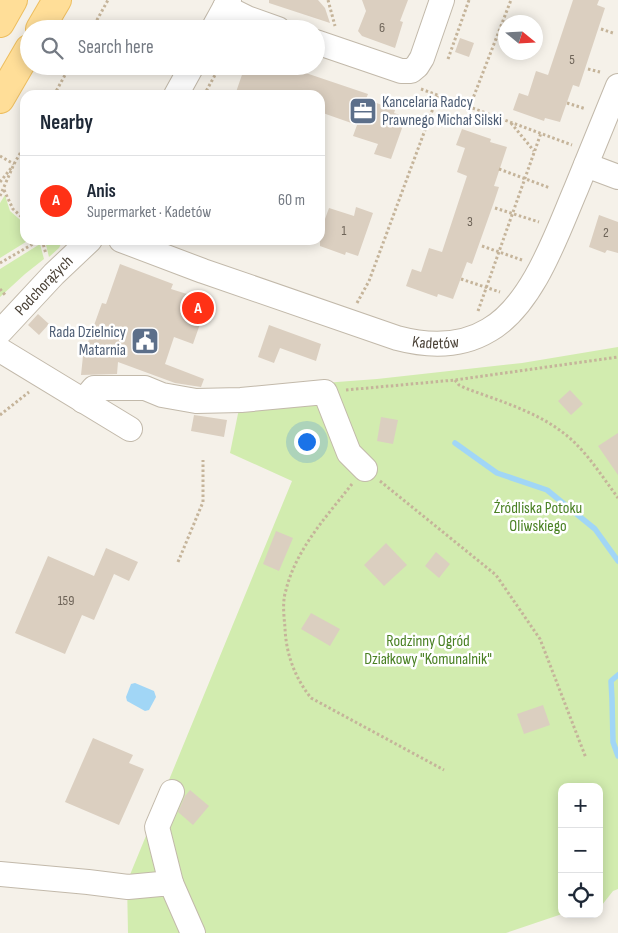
<!DOCTYPE html>
<html lang="en">
<head>
<meta charset="utf-8">
<style>
	:root { --surface:#fff; --page:#f2f2f3; --text:#1f2937; --muted:#747a83; --line:#e0e1e3; --accent:#ff3116 }
	body { margin:0; font-family:"Sofia Sans Condensed",sans-serif; background:var(--page); color:var(--text) }
	.controls { position:absolute; right:15px; bottom:15px; display:grid; overflow:hidden; border-radius:10px; box-shadow:0 2px 12px #0003 }
	.controls button { width:45px; height:45px; display:grid; place-items:center; padding:0; border:0; border-bottom:1px solid var(--line); background:var(--surface); color:var(--text); font:25px sans-serif }
	.compass { position:absolute; left:498px; top:15px; width:45px; height:45px; border-radius:50%; background:var(--surface); box-shadow:0 2px 12px #0003; rotate:108deg }
	.you { position:absolute; left:306px; top:441px; width:18px; height:18px; margin:-12px; border:4px solid #fff; border-radius:50%; background:#1a73e8; box-shadow:0 0 0 8px #1a73e833 }
	.badge { display:grid; place-items:center; width:32px; height:32px; border-radius:50%; background:var(--accent); color:#fff; font-size:16px; font-weight:700 }
	.pin { position:absolute; translate:-50% -50%; border:2px solid #fff; box-shadow:0 1px 5px #0006 }
	.list { margin:0; padding:0; list-style:none }
	h2 { display:flex; justify-content:space-between; align-items:center; height:65px; margin:0; padding:0 20px; font-size:21px }
	h2 small { font-size:16px; font-weight:400; color:var(--muted) }
	.list li { display:grid; grid-template-columns:32px 1fr auto; gap:15px; align-items:center; box-sizing:border-box; height:90px; padding:0 20px; border-top:1px solid var(--line) }
	.list b { display:block; font-size:19px; white-space:nowrap }
	.list p { margin:0; font-size:16px; white-space:nowrap; color:var(--muted) }
	.list em { font-size:16px; font-style:normal; color:var(--muted) }
	.icon { flex:none; width:28px; height:28px; fill:none; stroke:currentColor; stroke-width:2; stroke-linecap:round; stroke-linejoin:round }
	.map { position:relative; flex:none; width:618px; height:933px; overflow:hidden }
	.search { position:absolute; background:var(--surface); box-shadow:0 2px 12px #0003; left:20px; top:20px; width:305px; height:55px; display:flex; align-items:center; gap:12px; box-sizing:border-box; padding:0 18px; border-radius:28px; color:var(--muted); font-size:19px }
	.panel { position:absolute; background:var(--surface); box-shadow:0 2px 12px #0003; left:20px; top:90px; width:305px; height:155px; border-radius:15px }
	.map>svg:first-child { display:block }
	.green { fill:#d2ecaf }
	.water { fill:#a1d6f6 }
	.lines { fill:none; stroke-linecap:round; stroke-linejoin:round }
	.stream { stroke:#a1d6f6; stroke-width:5.5 }
	.building { fill:#dbcfc0 }
	.minor-casing { stroke:#c2b9aa; stroke-width:26 }
	.major-casing { stroke:#edbe5f; stroke-width:30 }
	.path { stroke:#c5b49a; stroke-width:3; stroke-dasharray:2.5 2.5; stroke-linecap:butt }
	.minor { stroke:#fff; stroke-width:24 }
	.major { stroke:#ffde98; stroke-width:28 }
	.labels { text-anchor:middle; dominant-baseline:central; stroke-width:5; stroke-linejoin:round; paint-order:stroke }
	.number-label { font-size:14px; fill:#6e6458 }
	.service-label { font-size:16px; fill:#4e5e75; stroke:#fff; text-anchor:start }
	.street-label { font-size:16px; fill:#4a4136; stroke:#fff }
	.park-label { font-size:16px; fill:#4a8124; stroke:#fff }
</style>
</head>
<body>
<div class="map">
<svg width="618" height="933" viewBox="0 0 618 933">
	<rect width="100%" height="100%" fill="#f5f1e9"/>
	<!-- green -->
	<path class="green" d="M5 195 10 211 25 224V240H29L0 258V203Z
		M47 240H63L59 248 49 257 45 241Z
		M40 244 44 259 25 274 0 297V269Z
		M618 347V889L613 891 602 905 599 906V787H562V914L506 933H128L127 882 292 481 230 453 243 389 377 379 522 363Z"/>
	<!-- water -->
	<path class="water" d="M135 683 154 691 156 697 149 710 145 711 127 701 126 697 131 684Z"/>
	<g class="lines">
		<!-- stream -->
		<path class="stream" d="M455 443 497 473 547 490 595 529 618 561
			M618 675 611 681 612 699 613 742 618 756"/>
	</g>
	<!-- building -->
	<path class="building" d="M269 0H318L325 8 330 23 269 3Z
		M362 0H408L400 21 403 22 395 48 362 36 358 31 366 11Z
		M573 0H599L597 5 605 8 579 87 573 85 560 122 545 118 544 121 513 110 519 93 528 96 536 71 548 75Z
		M460 38 474 43 469 57 455 52Z
		M245 66H271L289 73 291 68 368 94 366 99 395 110 394 113 406 117 391 159 374 154 378 144 353 136 357 125 320 112V95H235Z
		M462 129 491 139 490 142 507 147 494 186 499 187 494 202 472 264 467 262 453 299 438 294 437 297 406 286 412 269 421 272 429 248 442 252 467 176 457 172 465 148 456 145Z
		M356 207 373 213 358 256 346 252 345 255 320 246V217L325 219 329 208 354 216Z
		M599 215 618 222V253L607 250 605 253 589 247Z
		M120 264 173 284 171 289 206 300 205 304H207L193 344 174 337 165 364 204 379 201 387 175 383 118 362 117 374 81 375 83 356 102 303 106 304Z
		M38 314 49 324 39 335 28 325Z
		M269 325 321 344 316 361 280 348 274 363 258 357Z
		M570 390 583 404 571 415 558 401Z
		M194 415 227 420 224 437 191 431Z
		M381 417 398 420 393 444 377 441Z
		M618 433V475L598 446Z
		M276 531 293 538 279 571 263 564Z
		M386 543 407 565 384 586 364 565Z
		M106 548 138 562 129 581 114 574 94 620 82 615 65 654 15 633 48 556 94 576Z
		M436 552 450 564 439 578 425 566Z
		M311 613 340 629 330 646 301 629Z
		M543 705 550 725 524 734 517 714Z
		M93 738 133 755 129 763 144 769 119 825 65 802Z
		M190 790 209 806 193 825 178 812 185 796Z"/>
	<g class="lines">
		<defs>
			<g id="minor">
				<path d="M225 7 247 18 278 29"/>
				<path d="M213 29 229 0"/>
				<path d="M316 42 401 71H411L417 66 422 58 442 0"/>
				<path d="M176 95 192 66"/>
				<path d="M586 165 618 177"/>
				<path id="s1" d="M121 240 203 271 397 338C427 346 461 347 489 330 533 305 557 233 576 189 590 155 604 121 618 86"/>
				<path id="s2" d="M0 332 54 274 90 240"/>
				<path d="M0 350 130 429"/>
				<path d="M83 401 94 388H145L162 395 196 401 241 400 325 392 349 453 365 469"/>
				<path d="M0 874 88 882 128 887 171 883 193 933"/>
				<path d="M171 883 157 827 172 792"/>
			</g>
			<path id="major" d="M0 23 13 0
				M40 29 57 0
				M0 99 29 49"/>
		</defs>
		<!-- minor casing -->
		<use href="#minor" class="minor-casing"/>
		<!-- major casing -->
		<use href="#major" class="major-casing"/>
		<!-- path -->
		<path class="path" d="M328 0 335 26
			M92 29 108 0
			M601 29 613 33
			M448 59 469 0
			M588 69 600 72
			M421 89 572 145
			M54 95 70 66
			M204 95 220 66
			M567 103 586 109
			M470 106 511 0
			M511 123 534 151
			M0 156 14 164
			M499 169 550 188
			M0 182 12 167
			M4 190 13 209 25 220
			M0 196 14 164 25 145
			M495 208 539 222
			M42 240 46 254
			M482 246 522 260
			M0 263 40 240
			M461 279 500 292
			M0 289 6 296
			M357 303 369 281 438 95
			M478 311 541 133
			M455 380 459 385 465 388C502 402 543 413 573 441 590 457 604 479 618 498
			M346 390 455 380 618 357
			M0 415 29 392
			M380 481 496 575 540 639 586 758
			M352 484C327 516 296 549 286 590 282 602 284 616 285 628 286 654 295 678 311 698L444 770
			M178 562 203 502V460"/>
		<!-- minor -->
		<use href="#minor" class="minor"/>
		<!-- major -->
		<use href="#major" class="major"/>
	</g>
	<!-- icons -->
	<defs>
		<symbol id="office-square" viewBox="-11 -11 22 22"><rect x="-9" y="-9" width="18" height="18" rx="4" fill="#5c6f8a" stroke="#fff"/><path d="M-6-3h4V-5.5h4V-3h4V5H-6ZM-1-4.5V-3h2v-1.5ZM-6 0V1H6V0Z" fill="#fff"/></symbol>
		<symbol id="civic-square" viewBox="-11 -11 22 22"><rect x="-9" y="-9" width="18" height="18" rx="4" fill="#5c6f8a" stroke="#fff"/><path d="M-.6-6.5H3V-4.5H.6V-3L4-1V1h2V6H-6V1h2V-1L-.6-3ZM-1.2 2.5V6h2.4V2.5Z" fill="#fff"/></symbol>
	</defs>
	<g fill-rule="evenodd">
		<use href="#office-square" x="347" y="95" width="32" height="32"/>
		<use href="#civic-square" x="129" y="325" width="32" height="32"/>
	</g>
	<g class="labels">
		<!-- number labels -->
		<g class="number-label">
			<text x="382" y="27">6</text>
			<text x="572" y="59">5</text>
			<text x="470" y="221">3</text>
			<text x="344" y="230">1</text>
			<text x="606" y="232">2</text>
			<text x="66" y="600">159</text>
		</g>
		<!-- service labels -->
		<g class="service-label">
			<text x="382" y="102">Kancelaria Radcy<tspan x="382" dy="18">Prawnego Michał Silski</tspan></text>
			<text x="126" y="332" text-anchor="end">Rada Dzielnicy<tspan x="126" dy="18">Matarnia</tspan></text>
		</g>
		<!-- street labels -->
		<g class="street-label">
			<text stroke="none"><textPath href="#s2" startOffset="64">Podchorążych</textPath></text>
			<text stroke="none"><textPath href="#s1" startOffset="332">Kadetów</textPath></text>
		</g>
		<!-- park labels -->
		<g class="park-label">
			<text x="538" y="508">Źródliska Potoku<tspan x="538" dy="18">Oliwskiego</tspan></text>
			<text x="428" y="641">Rodzinny Ogród<tspan x="428" dy="18">Działkowy "Komunalnik"</tspan></text>
		</g>
	</g>
</svg>
<div class="controls">
<button>+</button>
<button>−</button>
<button><svg class="icon" aria-label="locate" viewBox="0 0 24 24"><circle cx="12" cy="12" r="6"/><path d="M12 2v4M12 18v4M2 12h4M18 12h4"/></svg></button>
</div>
<svg class="compass" viewBox="-18 -18 36 36"><path d="M0-13l5 13h-10z" fill="#e53935"/><path d="M0 13l5-13h-10z" fill="#747a83"/></svg>
<div class="you"></div>
<div class="pin badge" style="left:198px;top:308px">A</div>
<div class="search"><svg class="icon" aria-label="search" viewBox="0 0 24 24"><circle cx="10" cy="10" r="6"/><path d="M15 15l6 6"/></svg>Search here</div>
<section class="panel">
<h2>Nearby<small></small></h2>
<ul class="list">
<li><span class="badge">A</span><div><b>Anis</b><p>Supermarket · Kadetów</p></div><em>60 m</em></li>
</ul>
</section>
</div>
</body>
</html>
